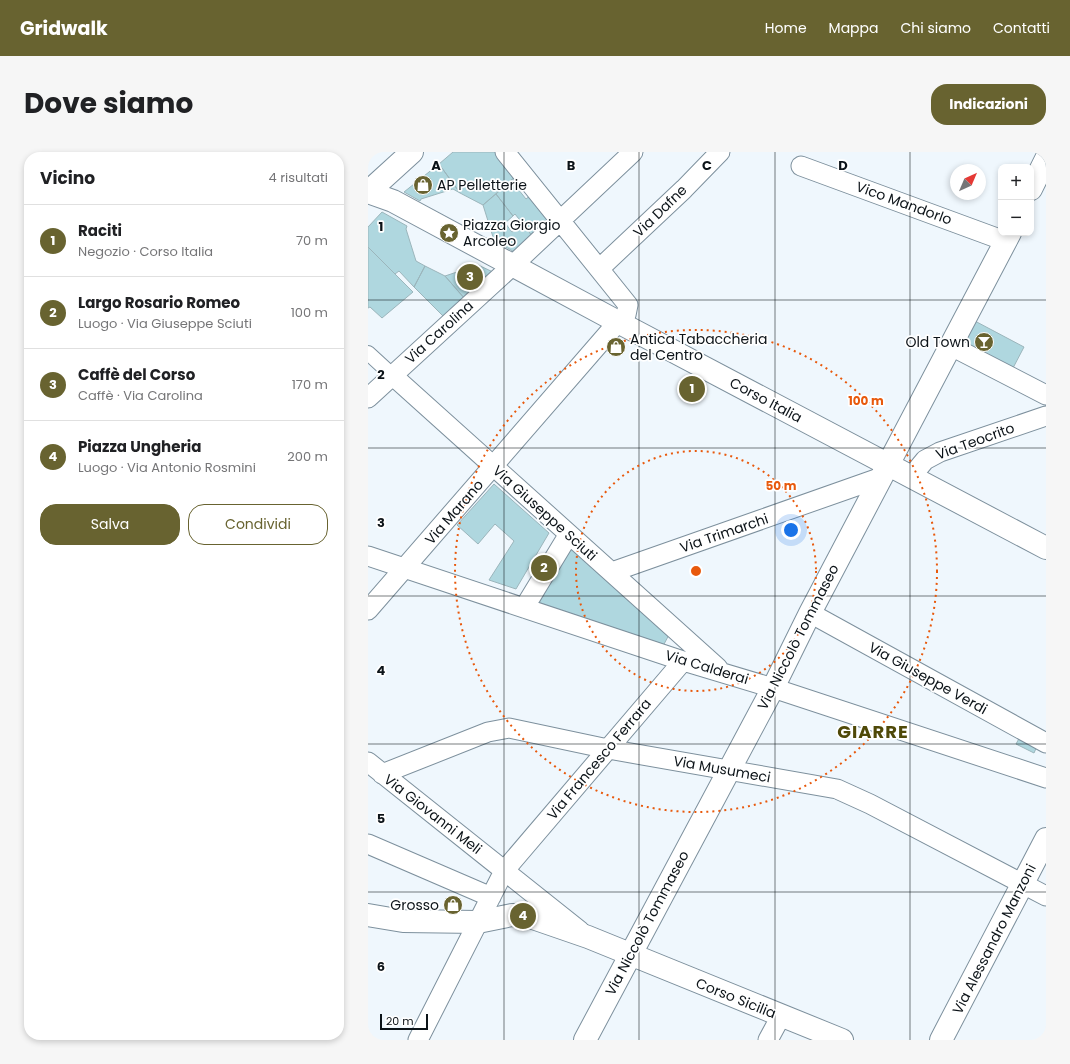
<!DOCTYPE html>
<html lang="it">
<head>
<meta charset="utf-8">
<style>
	:root { --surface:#fff; --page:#f6f6f6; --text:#202124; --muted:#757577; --line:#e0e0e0; --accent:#686330 }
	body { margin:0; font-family:Poppins,sans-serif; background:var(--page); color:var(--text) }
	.controls { position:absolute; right:12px; top:12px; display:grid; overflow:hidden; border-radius:8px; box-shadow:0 2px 6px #0003 }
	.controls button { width:36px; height:36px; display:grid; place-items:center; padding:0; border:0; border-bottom:1px solid var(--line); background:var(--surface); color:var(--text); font:20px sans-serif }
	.compass { position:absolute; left:582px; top:12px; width:36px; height:36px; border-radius:50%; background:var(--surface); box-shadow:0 2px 6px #0003; rotate:44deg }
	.scale { position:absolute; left:12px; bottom:10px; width:48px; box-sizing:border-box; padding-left:4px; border:2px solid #0c1318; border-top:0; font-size:11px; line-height:14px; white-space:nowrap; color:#0c1318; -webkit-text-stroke:3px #fff; paint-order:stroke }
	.you { position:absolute; left:423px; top:378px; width:14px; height:14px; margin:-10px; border:3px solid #fff; border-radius:50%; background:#1a73e8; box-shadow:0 0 0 6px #1a73e833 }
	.badge { display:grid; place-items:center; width:26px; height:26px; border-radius:50%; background:var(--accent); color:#fff; font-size:13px; font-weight:700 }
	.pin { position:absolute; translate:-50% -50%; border:2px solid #fff; box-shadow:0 1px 4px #0006 }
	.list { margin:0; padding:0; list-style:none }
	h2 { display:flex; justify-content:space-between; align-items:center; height:52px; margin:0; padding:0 16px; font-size:17px }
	h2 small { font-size:13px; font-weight:400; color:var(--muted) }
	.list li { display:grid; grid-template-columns:26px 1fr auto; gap:12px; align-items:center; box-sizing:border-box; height:72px; padding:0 16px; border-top:1px solid var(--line) }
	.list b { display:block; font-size:15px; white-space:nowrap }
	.list p { margin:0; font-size:13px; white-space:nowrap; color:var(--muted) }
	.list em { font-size:13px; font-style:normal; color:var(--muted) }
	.actions { display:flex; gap:8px; padding:12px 16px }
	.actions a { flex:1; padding:9px 0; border:1px solid var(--accent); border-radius:16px; text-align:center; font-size:14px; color:var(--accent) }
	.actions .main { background:var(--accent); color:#fff }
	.map { position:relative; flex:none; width:678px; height:888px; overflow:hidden; border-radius:16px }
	header { display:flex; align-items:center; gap:24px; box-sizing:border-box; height:56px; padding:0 20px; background:var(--accent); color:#fff }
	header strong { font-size:19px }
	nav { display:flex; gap:22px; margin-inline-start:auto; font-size:14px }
	.intro { display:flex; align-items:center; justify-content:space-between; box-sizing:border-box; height:96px; padding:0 24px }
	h1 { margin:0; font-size:28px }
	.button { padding:10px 18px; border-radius:16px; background:var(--accent); color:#fff; font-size:14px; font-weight:700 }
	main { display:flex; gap:24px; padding:0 24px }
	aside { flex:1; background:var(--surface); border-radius:16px; box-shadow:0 2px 6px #0003 }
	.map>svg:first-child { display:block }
	.building { fill:#afd7df; stroke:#9bb5bb }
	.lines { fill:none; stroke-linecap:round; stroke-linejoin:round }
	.pedestrian-casing { stroke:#7d909d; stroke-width:16 }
	.minor-casing { stroke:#7d909d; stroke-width:21 }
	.tertiary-casing { stroke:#7d909d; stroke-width:24 }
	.primary-casing { stroke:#7d909d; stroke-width:24 }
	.pedestrian { stroke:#fff; stroke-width:14 }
	.minor { stroke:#fff; stroke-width:19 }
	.tertiary { stroke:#fff; stroke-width:22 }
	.primary { stroke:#fff; stroke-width:22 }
	.grid { fill:none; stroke:#0c1318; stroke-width:1; stroke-opacity:0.55 }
	.ring { fill:none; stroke:#e8590c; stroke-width:2; stroke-dasharray:2 4 }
	.labels { text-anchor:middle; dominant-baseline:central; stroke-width:3.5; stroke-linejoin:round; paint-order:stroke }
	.poi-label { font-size:14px; fill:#0c1318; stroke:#fff; text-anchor:start }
	.street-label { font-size:14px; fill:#0c1318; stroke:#fff }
	.district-label { font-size:18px; font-weight:bold; letter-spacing:1px; fill:#4f4908; stroke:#fff }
	.grid-label { font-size:13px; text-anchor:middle; font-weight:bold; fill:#0c1318; stroke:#fff; stroke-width:3.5; stroke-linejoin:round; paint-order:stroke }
	.centre { fill:#e8590c; stroke:#fff; stroke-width:2 }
	.ring-label { font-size:12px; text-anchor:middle; font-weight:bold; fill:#e8590c; stroke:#fff; stroke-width:3.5; stroke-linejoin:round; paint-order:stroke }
</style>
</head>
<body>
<header>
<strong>Gridwalk</strong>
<nav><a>Home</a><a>Mappa</a><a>Chi siamo</a><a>Contatti</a></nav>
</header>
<div class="intro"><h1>Dove siamo</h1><a class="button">Indicazioni</a></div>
<main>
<aside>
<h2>Vicino<small>4 risultati</small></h2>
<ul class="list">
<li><span class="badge">1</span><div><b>Raciti</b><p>Negozio · Corso Italia</p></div><em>70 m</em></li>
<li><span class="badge">2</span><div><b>Largo Rosario Romeo</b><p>Luogo · Via Giuseppe Sciuti</p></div><em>100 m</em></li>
<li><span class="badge">3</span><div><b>Caffè del Corso</b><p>Caffè · Via Carolina</p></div><em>170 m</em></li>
<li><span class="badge">4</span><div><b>Piazza Ungheria</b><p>Luogo · Via Antonio Rosmini</p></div><em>200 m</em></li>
</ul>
<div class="actions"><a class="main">Salva</a><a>Condividi</a></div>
</aside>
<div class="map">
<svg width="678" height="888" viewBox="0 0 678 888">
	<rect width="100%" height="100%" fill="#eff7fd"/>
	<!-- building -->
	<path class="building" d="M85 0H130L149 23 115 53 92 41 71 12Z
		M71 12 92 41 85 37 53 47 52 49 36 40Z
		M149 23 156 32 150 37 158 47 164 42 185 68 165 85 147 62 145 64 128 42Z
		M128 42 145 64 137 71 144 80 155 72 165 85 148 101 124 87 125 85 115 53Z
		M14 60 39 74 38 77 48 109 57 114 46 135 31 119 27 122 0 95V75Z
		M0 95 45 140 14 166 2 155 0 156Z
		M110 113 125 120 97 147 77 124Z
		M57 114 77 124 97 147 77 166 46 135Z
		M605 168 656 195 645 216 594 189Z
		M126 332 181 381 148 437 121 428 146 389 127 372 110 392 89 373Z
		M204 394 303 479 295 494 171 451Z
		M653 583 670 592 666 601 648 592Z"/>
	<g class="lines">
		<defs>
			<path id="pedestrian" d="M0 201 24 223"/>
			<path id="minor" d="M433 14 637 89
				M231 117 316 37 352 0
				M583 194 678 243
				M24 223 350 516
				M0 246 144 114 265 0
				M543 325 557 308 572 300 678 264
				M0 404 315 509 405 536 678 626
				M244 420 514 325
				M156 456 201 382
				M0 458 250 170 258 163 260 153 137 0
				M442 461 678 591
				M0 610 212 779
				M14 622 120 580 141 576 240 597 469 637 502 652 678 744
				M0 692 123 745
				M50 888 136 719 315 509
				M400 888 413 864"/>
			<path id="tertiary" d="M663 37 678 7
				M0 40 25 49 250 170 678 396
				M0 763 35 769 110 770 144 763 162 765 220 785 474 888
				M217 888 405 536 442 461 642 81
				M573 888 678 687"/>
			<path id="primary" d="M0 40 44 0"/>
		</defs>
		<!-- pedestrian casing -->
		<use href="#pedestrian" class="pedestrian-casing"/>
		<!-- minor casing -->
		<use href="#minor" class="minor-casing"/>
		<!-- tertiary casing -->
		<use href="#tertiary" class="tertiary-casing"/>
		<!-- primary casing -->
		<use href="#primary" class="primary-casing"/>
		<!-- pedestrian -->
		<use href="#pedestrian" class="pedestrian"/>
		<!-- minor -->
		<use href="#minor" class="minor"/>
		<!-- tertiary -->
		<use href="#tertiary" class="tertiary"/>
		<!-- primary -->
		<use href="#primary" class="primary"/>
	</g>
	<!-- grid -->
	<path class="grid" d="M136 0V888M271 0V888M407 0V888M542 0V888M0 148H678M0 296H678M0 444H678M0 592H678M0 740H678"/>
	<!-- distance rings -->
	<g class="ring">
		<circle cx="328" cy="419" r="120"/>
		<circle cx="328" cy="419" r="241"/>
	</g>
	<!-- icons -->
	<defs>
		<symbol id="shop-disc" viewBox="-11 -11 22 22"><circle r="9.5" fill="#686330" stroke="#fff"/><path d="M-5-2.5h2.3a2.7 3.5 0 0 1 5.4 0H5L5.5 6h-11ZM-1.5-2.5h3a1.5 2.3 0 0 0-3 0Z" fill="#fff"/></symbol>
		<symbol id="sight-disc" viewBox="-11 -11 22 22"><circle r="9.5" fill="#686330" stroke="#fff"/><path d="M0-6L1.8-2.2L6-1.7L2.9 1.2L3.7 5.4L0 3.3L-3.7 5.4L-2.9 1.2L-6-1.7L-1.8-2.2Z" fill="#fff"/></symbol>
		<symbol id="bar-disc" viewBox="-11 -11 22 22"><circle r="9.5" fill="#686330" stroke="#fff"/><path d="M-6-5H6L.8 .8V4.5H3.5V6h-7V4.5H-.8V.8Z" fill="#fff"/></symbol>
	</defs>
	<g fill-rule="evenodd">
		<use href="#shop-disc" x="44" y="22" width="22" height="22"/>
		<use href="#sight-disc" x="70" y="70" width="22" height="22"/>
		<use href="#bar-disc" x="605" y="179" width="22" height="22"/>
		<use href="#shop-disc" x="237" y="184" width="22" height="22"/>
		<use href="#shop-disc" x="74" y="742" width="22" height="22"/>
	</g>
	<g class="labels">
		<!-- poi labels -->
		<g class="poi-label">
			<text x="69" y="33">AP Pelletterie</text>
			<text x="95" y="73">Piazza Giorgio<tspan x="95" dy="16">Arcoleo</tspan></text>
			<text x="262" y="187">Antica Tabaccheria<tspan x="262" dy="16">del Centro</tspan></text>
			<text x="602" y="190" text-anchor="end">Old Town</text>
			<text x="71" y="753" text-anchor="end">Grosso</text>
		</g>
		<!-- street labels -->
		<g class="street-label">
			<text transform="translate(536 51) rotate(20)">Vico Mandorlo</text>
			<text transform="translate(292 59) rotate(-44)">Via Dafne</text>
			<text transform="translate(71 180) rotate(-42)">Via Carolina</text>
			<text transform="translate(398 248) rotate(28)">Corso Italia</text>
			<text transform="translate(607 289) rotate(-20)">Via Teocrito</text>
			<text transform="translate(86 360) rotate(-49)">Via Marano</text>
			<text transform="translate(177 361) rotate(42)">Via Giuseppe Sciuti</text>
			<text transform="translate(356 381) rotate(-19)">Via Trimarchi</text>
			<text transform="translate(430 485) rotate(-63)">Via Niccolò Tommaseo</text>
			<text transform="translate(339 515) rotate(17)">Via Calderai</text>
			<text transform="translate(560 526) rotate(29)">Via Giuseppe Verdi</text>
			<text transform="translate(231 607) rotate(-50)">Via Francesco Ferrara</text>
			<text transform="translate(354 617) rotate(10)">Via Musumeci</text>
			<text transform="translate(65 662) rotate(38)">Via Giovanni Meli</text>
			<text transform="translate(279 771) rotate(-62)">Via Niccolò Tommaseo</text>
			<text transform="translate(626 787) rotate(-63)">Via Alessandro Manzoni</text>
			<text transform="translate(368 846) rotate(22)">Corso Sicilia</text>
		</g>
		<!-- district labels -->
		<g class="district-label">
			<text x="505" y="579">GIARRE</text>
		</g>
	</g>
	<g class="grid-label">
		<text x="68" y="18">A</text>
		<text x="203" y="18">B</text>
		<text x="339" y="18">C</text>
		<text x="475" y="18">D</text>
		<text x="13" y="79">1</text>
		<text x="13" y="227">2</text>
		<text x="13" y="375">3</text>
		<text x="13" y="523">4</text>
		<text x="13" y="671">5</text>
		<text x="13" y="819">6</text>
	</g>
	<circle cx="328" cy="419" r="6" class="centre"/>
	<g class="ring-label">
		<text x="498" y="253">100 m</text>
		<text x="413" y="338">50 m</text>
	</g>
</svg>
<div class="controls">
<button>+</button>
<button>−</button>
</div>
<svg class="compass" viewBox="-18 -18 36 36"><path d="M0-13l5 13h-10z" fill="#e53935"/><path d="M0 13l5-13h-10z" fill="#757577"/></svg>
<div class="scale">20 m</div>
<div class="you"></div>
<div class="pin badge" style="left:324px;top:237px">1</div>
<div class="pin badge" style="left:176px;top:416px">2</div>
<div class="pin badge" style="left:102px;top:125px">3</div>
<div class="pin badge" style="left:155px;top:764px">4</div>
</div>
</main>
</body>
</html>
